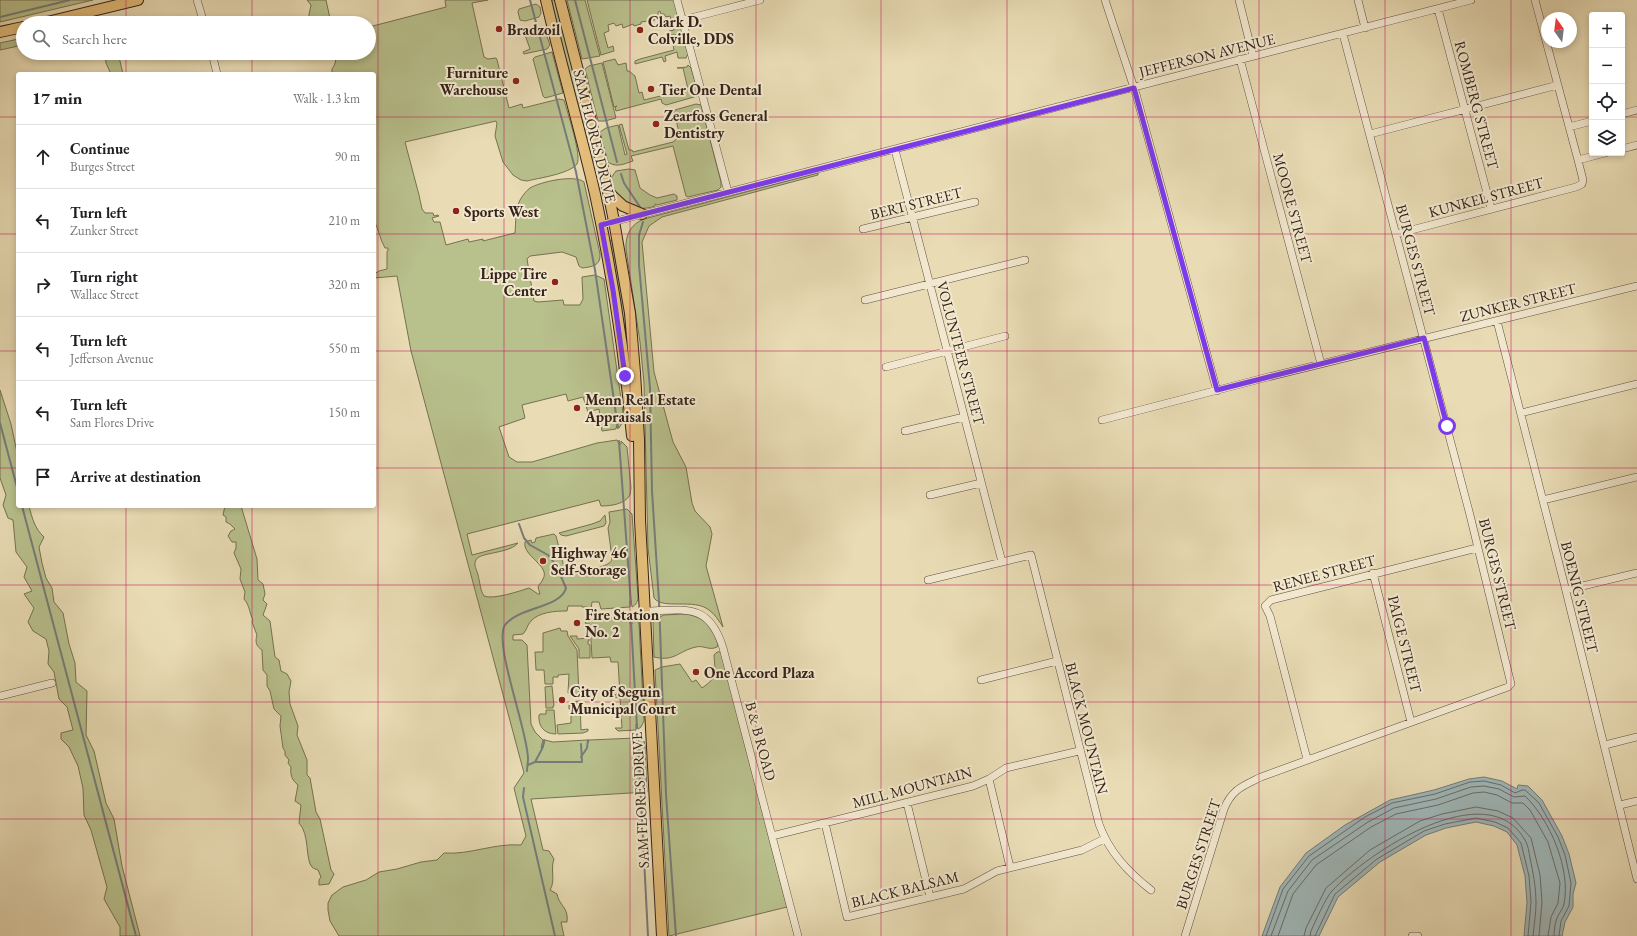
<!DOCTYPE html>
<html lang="en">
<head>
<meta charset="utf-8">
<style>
	:root { --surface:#fff; --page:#f6f6f6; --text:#202124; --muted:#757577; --line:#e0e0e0 }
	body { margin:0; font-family:"EB Garamond",serif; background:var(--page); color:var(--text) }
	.controls { position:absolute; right:12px; top:12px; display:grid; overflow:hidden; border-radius:4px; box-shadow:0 2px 6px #0003 }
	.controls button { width:36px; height:36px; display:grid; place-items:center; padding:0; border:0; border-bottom:1px solid var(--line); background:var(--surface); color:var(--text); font:20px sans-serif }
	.compass { position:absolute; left:1541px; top:12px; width:36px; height:36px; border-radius:50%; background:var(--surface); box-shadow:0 2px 6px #0003; rotate:346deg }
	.stop { position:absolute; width:12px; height:12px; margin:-9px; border:3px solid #7c3aed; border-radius:50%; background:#fff }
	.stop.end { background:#7c3aed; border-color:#fff; box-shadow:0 1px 4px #0008 }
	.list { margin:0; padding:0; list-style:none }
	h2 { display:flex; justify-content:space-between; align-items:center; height:52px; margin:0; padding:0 16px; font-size:17px }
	h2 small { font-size:13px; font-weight:400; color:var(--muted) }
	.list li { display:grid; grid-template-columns:26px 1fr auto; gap:12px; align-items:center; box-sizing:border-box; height:64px; padding:0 16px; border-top:1px solid var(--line) }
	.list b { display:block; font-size:15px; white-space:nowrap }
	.list p { margin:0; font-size:13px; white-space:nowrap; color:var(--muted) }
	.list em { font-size:13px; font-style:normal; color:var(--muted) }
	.icon { flex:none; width:22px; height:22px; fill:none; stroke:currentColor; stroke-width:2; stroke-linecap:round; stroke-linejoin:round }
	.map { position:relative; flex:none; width:1637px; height:936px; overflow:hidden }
	.search { position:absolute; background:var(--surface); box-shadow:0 2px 6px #0003; left:16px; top:16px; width:360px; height:44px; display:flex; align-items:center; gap:10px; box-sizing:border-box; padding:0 14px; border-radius:22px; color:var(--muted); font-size:15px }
	.panel { position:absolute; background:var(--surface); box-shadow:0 2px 6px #0003; left:16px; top:72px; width:360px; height:436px; border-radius:4px }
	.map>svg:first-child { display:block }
	.green { fill:#b8c08c; stroke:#767152 }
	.water { fill:#9fb8ba; stroke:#757c7a }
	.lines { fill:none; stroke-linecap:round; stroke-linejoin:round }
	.shore { stroke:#6a6d6a; stroke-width:1 }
	.stream { stroke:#757c7a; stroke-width:2 }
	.street-casing { stroke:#625040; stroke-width:8 }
	.primary-casing { stroke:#352219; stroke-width:12 }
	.street { stroke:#f1e8cf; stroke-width:7 }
	.primary { stroke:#e4be7a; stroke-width:10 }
	.route { stroke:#7c3aed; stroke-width:5 }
	.grid { fill:none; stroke:#c2185b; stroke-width:1; stroke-opacity:0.55 }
	.poi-dot { fill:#8f2418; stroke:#f1e8cf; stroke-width:1.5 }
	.labels { text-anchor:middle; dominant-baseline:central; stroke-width:4; stroke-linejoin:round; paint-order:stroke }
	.poi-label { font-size:15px; font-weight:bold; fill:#352219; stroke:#f1e8cf; text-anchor:start }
	.street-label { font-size:15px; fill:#352219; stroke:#f1e8cf }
</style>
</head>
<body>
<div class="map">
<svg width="1637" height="936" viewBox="0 0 1637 936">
	<rect width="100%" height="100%" fill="#e9dcb5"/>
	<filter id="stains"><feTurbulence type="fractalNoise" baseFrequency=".005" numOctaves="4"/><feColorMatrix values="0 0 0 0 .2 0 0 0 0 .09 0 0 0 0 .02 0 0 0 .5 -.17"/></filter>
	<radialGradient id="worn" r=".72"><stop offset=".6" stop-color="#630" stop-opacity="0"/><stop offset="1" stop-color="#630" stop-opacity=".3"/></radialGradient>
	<!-- green -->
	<path class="green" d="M0 0H93L0 22Z
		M307 0H326L331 23H311L308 20 311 5Z
		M445 0H488L472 3 484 57 488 59 496 58 497 60 509 108 522 104 523 108 559 99 564 100C567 111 582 156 577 164 569 174 539 178 527 181L521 180 513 175 503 162 495 136 497 123 496 121 405 142 419 195 422 209 425 213H433L434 216 438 215 439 216 432 218 434 222H440L446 245 468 239 469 242 483 239V241L515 233C516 222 515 210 520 200 523 195 526 191 530 188 540 182 574 174 584 182L600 254C601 266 591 267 582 268L579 266 576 257 562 252 530 256 527 259 534 301 538 302 563 300 564 305H580L583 299 582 277 595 275 604 279 624 420 619 428 617 424 616 429 602 431 599 409 588 412 583 397 568 401 566 394 522 405 525 418 499 427 509 457 517 462H532L597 443 617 440 619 444H621V441L627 447 631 488 630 495C625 504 611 506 601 506L599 500 467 534 472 555 518 543C509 554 479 552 476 560 473 565 477 570 478 575 480 582 480 590 484 596 493 600 520 591 529 588L538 594H540L538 587C539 584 542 582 543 579 551 566 522 556 525 542L531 540 532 543 535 542 536 538 554 534 556 536 564 567C566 569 568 572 571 573 576 574 605 567 609 563 612 561 611 561 612 558L608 528 610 522 609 512 627 509 632 514 638 597C638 601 636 605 632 607L631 600 630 601V607L601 609 599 602H592L591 609H587V607H582V606H568L567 611C555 611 539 612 531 621 527 625 527 630 523 634L513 635V640H522L527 645 531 724 535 732 543 740 541 748H543L545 740 553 742 587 740 588 743 589 740 636 738 637 745H639L638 738 644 741 645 746 647 792 531 799 543 850 549 851 554 859C550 870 556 880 550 890L557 894C559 906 569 907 567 922H561L564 936H339L330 921 328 910V903L332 895 343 887 366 880 379 872 397 869 421 862 437 860 444 853C470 855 494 843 521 845L526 836 514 788 524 773 411 351 397 276 374 278V274L379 271 387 269V252L388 250V248H385C380 240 379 229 374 221V74H332V69C336 63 337 59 334 53H369V27L446 7Z
		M549 0H555L596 161 591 162Z
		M567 0H585L600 56 582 59Z
		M587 0H674L682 32 678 35H670L669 31 674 30 670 16 666 17 664 14H661L660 11 658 12V15L655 16V20L641 22V24L634 26 633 24 623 28 622 24 616 26 614 23 608 25 609 31 604 33 608 48 613 46 614 51 601 55Z
		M536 4 540 7 541 13 539 17 525 21 520 20 518 12 519 9Z
		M536 26 544 28 550 45 547 49 524 54 523 52 530 49 525 35V30Z
		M23 38V45L0 50V43Z
		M680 42 685 43 688 54 686 58H678L677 52 665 56 666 61 664 62 662 57 635 64V61L640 59 674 50 673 45Z
		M552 52 563 93 545 98 543 96 533 59 535 57Z
		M105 53H118L123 74H111L106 63Z
		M615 59 618 65 626 63 627 71H629L635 76 639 93 642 92 644 100 673 93H677L678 95 681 94V92L688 89 683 68H677L687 67 688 65 691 68 699 95 694 97 666 105 662 103 661 99 616 111 615 108 617 106 614 107 603 62Z
		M602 63 616 118 605 121H598L585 69 589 66Z
		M696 104 701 105 721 182V187L718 190 692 196 688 197 686 196 673 146 631 156 633 161C624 164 616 168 608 162L600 132 606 128 618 125 625 155 627 154 619 125 622 124 629 150H632L633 152 673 142 678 138 679 132 674 112 675 110Z
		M629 169 635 170 640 188 650 195 657 198 674 194 677 196V200L657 205 655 204V206C632 214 616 201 611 178L616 171Z
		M818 173V175L662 217 649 226 642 242 654 372 673 442 686 467 692 503 695 511 710 527 712 534 706 566 723 627C719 621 715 614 709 610 694 598 663 610 654 598L648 548 644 383 640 342 626 249C625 235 631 224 644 219Z
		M610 240 613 241 626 318 630 356 626 357 608 242Z
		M0 390 11 424 18 457V506H29C32 518 35 529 44 537L39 547 42 563 46 578 52 588 54 602 63 613 69 644 75 663 76 682 87 691 86 735 94 751 106 803 114 819 122 866 140 936H120V927L104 899 107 887 91 830 84 815 83 788 78 766 69 747 61 739V733L73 730 67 707 59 699 54 672 48 664 49 651 46 639 33 631 28 622 34 608 24 594 32 591 24 577 27 567 16 552 13 520 8 518 3 505 6 495 0 478Z
		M225 506H241L257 559 258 580 263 584 265 594 263 600 267 604 263 615 270 621 275 657 279 660 281 671 287 674 291 681 289 692 290 704 298 726 297 735 307 760V775L310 778 316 812 320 819 331 870 334 874 329 884 319 885V880L321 877 318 870C316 869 314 869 312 867 305 860 310 834 299 823L301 805 295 801 298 785C292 780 290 775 291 767L288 763 289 760 285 755V751L283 748 280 726 281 716 274 709 270 691 267 686V675L263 670 262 650C256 646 255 642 257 635L252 622 253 620C249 612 250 606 244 599L245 592 240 579 241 569 234 553 236 548V542H232L228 536 231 531 235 529 230 524 226 522V517L223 515Z
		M605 515 606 523 604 526 566 536 561 535 559 533 592 524 600 521Z
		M685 614C706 617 711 626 718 644L717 647C709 651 704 645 696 647 678 651 675 662 654 657L653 620 664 615Z
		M630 617V624H632V617L636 619 639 624 644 721 641 727 638 729 637 724H636V730L618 731 615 728H622L620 698 614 697 616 694H620L618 662H611L610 657 592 658 590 624H586L585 622 587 621V619Z
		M560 628 561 631H567L568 636 577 650 579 695 570 696V693H568L569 674 558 675V677H553V684H545L544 670H536L535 652H543V633Z
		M570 636H577V639L589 638V641H588V644L590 645V658H579V649Z
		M717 652H721L787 907 669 936 655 670 662 667 680 664 692 682 696 680 702 688C719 676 715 674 714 655Z
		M552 686 554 706H553V708H546L545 687Z
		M580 701 581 730 588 729V731L583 733 558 734 557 725 571 723V709H569V705H571L570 702Z
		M546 710H554L556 734C544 734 538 726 539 715L540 714H546Z"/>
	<!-- water -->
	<path class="water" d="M1484 777 1502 781 1517 789 1518 785 1528 786 1542 800 1562 836 1569 854 1576 883 1573 894V907L1565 922 1562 936H1524L1527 903 1525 876 1517 845 1507 832 1494 826 1476 822 1446 828 1426 835 1380 862 1338 897 1319 936H1262L1280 887 1306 853 1345 825 1390 800 1434 790 1469 779Z"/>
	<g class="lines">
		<!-- shore -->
		<path class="shore" d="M1266 936 1283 889 1309 856 1365 817 1392 803 1435 794 1470 782 1484 781 1501 785 1515 793 1522 790H1525L1539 803 1558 837 1565 855 1571 883 1569 906 1561 921 1559 936
			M1271 936 1288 891 1312 860 1368 822 1394 808 1436 799 1471 787 1484 786 1499 789 1514 797 1525 796C1550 820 1571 869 1564 904 1563 909 1559 913 1557 918 1555 923 1554 930 1554 936
			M1278 936 1293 894 1316 865 1371 827 1396 814 1438 805 1473 793 1484 792 1497 795 1512 803H1523L1530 810 1548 842 1560 883 1558 903 1551 917 1548 936
			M1304 936 1306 928 1326 888 1370 850 1420 821 1442 814 1476 807 1498 811 1513 818 1531 838 1540 875 1542 902 1539 936
			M1310 936 1311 931C1316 920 1325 899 1332 891 1367 853 1487 773 1525 840 1528 845 1529 852 1530 858 1533 872 1536 887 1536 903 1536 914 1534 925 1533 936
			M1315 936 1335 894 1377 859 1424 831 1445 824 1476 818 1495 822 1508 828 1521 843 1529 876 1531 902 1528 936"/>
		<!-- stream -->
		<path class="stream" d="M530 0 576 172 595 270 618 428
			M575 0 617 162
			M0 17 70 0
			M621 174 624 183 640 207
			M643 222 639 235V265L650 388 652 491 659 601 666 794 676 936
			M0 423 18 491
			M619 441 631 604
			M22 506 136 936
			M519 524 524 538 530 545 548 555 556 565 566 588C561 608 518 607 505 625 493 643 528 731 528 759 528 763 527 767 527 771
			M631 621 637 728
			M638 742 648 936
			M581 757 587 748 588 740
			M535 762H582L581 744
			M528 765 535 762 542 749 544 740
			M524 788 523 797 555 936"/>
		<defs>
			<path id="street" d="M197 0 204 23
				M677 0 728 192
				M1105 0 1136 94 1217 391
				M1239 0 1253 56
				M1358 0 1365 28
				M1438 9 1491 208
				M683 20 760 0
				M212 53 217 74
				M1240 59 1321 364
				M1622 114 1637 110
				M1569 127 1592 121
				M1370 134 1558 85
				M1622 149 1637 145
				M895 150 1002 562
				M1578 160 1605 153
				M601 225 1471 0
				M863 229 975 202
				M1396 234 1576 187 1582 184 1583 180 1578 160 1535 0
				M865 300 1025 260
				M1497 321 1564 583 1637 879
				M886 367 1005 336
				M1521 413 1637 384
				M1102 420 1268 377 1637 286
				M905 431 964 417
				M930 495 981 483
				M1543 500 1637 477
				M1373 573 1411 722
				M928 580 1031 555 1099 824C1109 852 1128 872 1151 890
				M1566 590 1637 573
				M645 611C685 610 709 602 723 648L798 936
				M981 680 1057 661
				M0 696 52 683
				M1605 745 1637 737
				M1307 759 1270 616 1265 606 1271 600 1477 548
				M989 779 1010 867
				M907 803 930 897
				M1620 805 1637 801
				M825 823 847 917 964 889 997 871 1082 850 1104 839
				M772 836 973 786 989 779 1006 768 1079 751
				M1185 936 1224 809C1232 789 1243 786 1261 777L1508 687 1511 684 1470 515 1343 34
				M1412 936H1418"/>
			<path id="primary" d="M546 0C561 65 580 129 595 194 612 273 625 355 632 436
				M560 0 604 172 614 221 630 313 635 373 639 439 640 520 662 936
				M43 23 138 0
				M0 32 23 27
				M609 193 623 206 642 214"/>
		</defs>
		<!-- street casing -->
		<use href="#street" class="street-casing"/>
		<!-- primary casing -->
		<use href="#primary" class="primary-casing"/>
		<!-- street -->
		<use href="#street" class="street"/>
		<!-- primary -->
		<use href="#primary" class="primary"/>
	</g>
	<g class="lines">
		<!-- route -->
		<path class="route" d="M625 376 613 290 601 225 1134 88 1217 390 1424 338 1447 426"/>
	</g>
	<!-- grid -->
	<path class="grid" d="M126 0V23M252 0V23M378 0V936M504 0V936M630 0V936M756 0V936M881 0V936M1007 0V936M1133 0V936M1259 0V936M1385 0V936M1511 0V936M126 53V74M252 53V74M0 117H18M374 117H1592M1622 117H1637M0 234H18M374 234H1637M0 351H18M374 351H1637M0 468H18M374 468H1637M126 506V936M252 506V936M0 585H1637M0 702H1637M0 819H1637"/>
	<!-- markers -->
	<g class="poi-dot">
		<circle cx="499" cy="29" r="4"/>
		<circle cx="640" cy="30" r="4"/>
		<circle cx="516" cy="81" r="4"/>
		<circle cx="651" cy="89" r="4"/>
		<circle cx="656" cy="124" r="4"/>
		<circle cx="456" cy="211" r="4"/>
		<circle cx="555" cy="282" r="4"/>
		<circle cx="577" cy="408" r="4"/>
		<circle cx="543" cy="561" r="4"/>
		<circle cx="577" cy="623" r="4"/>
		<circle cx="696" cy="672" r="4"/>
		<circle cx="562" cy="700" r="4"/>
	</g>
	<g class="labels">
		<!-- poi labels -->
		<g class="poi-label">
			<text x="648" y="21">Clark D.<tspan x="648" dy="17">Colville, DDS</tspan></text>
			<text x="507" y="29">Bradzoil</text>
			<text x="508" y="72" text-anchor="end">Furniture<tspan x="508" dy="17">Warehouse</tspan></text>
			<text x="659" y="89">Tier One Dental</text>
			<text x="664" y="115">Zearfoss General<tspan x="664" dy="17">Dentistry</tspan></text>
			<text x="464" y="211">Sports West</text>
			<text x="547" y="273" text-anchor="end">Lippe Tire<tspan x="547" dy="17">Center</tspan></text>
			<text x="585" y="399">Menn Real Estate<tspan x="585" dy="17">Appraisals</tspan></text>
			<text x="551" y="552">Highway 46<tspan x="551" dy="17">Self-Storage</tspan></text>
			<text x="585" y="614">Fire Station<tspan x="585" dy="17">No. 2</tspan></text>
			<text x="704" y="672">One Accord Plaza</text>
			<text x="570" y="691">City of Seguin<tspan x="570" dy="17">Municipal Court</tspan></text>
		</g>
		<!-- street labels -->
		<g class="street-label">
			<text transform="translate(1207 55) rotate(-14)">JEFFERSON AVENUE</text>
			<text transform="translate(1477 105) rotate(75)">ROMBERG STREET</text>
			<text transform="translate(595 136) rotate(76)">SAM FLORES DRIVE</text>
			<text transform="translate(1486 197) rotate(-15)">KUNKEL STREET</text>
			<text transform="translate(916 203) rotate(-14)">BERT STREET</text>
			<text transform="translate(1293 208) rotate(75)">MOORE STREET</text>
			<text transform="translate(1416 260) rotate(75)">BURGES STREET</text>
			<text transform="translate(1518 302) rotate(-14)">ZUNKER STREET</text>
			<text transform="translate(961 353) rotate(75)">VOLUNTEER STREET</text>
			<text transform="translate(1324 573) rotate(-15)">RENEE STREET</text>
			<text transform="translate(1498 574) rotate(76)">BURGES STREET</text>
			<text transform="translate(1580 597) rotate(76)">BOENIG STREET</text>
			<text transform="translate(1405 644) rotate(76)">PAIGE STREET</text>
			<text transform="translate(1087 728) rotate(76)">BLACK MOUNTAIN</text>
			<text transform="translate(761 741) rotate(75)">B &amp; B ROAD</text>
			<text transform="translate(912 787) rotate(-15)">MILL MOUNTAIN</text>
			<text transform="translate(640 800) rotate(-93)">SAM FLORES DRIVE</text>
			<text transform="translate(1198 854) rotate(-72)">BURGES STREET</text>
			<text transform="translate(905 889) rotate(-14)">BLACK BALSAM</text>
		</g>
	</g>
	<rect width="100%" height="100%" filter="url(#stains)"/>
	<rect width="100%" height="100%" fill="url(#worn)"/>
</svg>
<div class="controls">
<button>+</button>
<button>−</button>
<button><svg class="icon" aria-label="locate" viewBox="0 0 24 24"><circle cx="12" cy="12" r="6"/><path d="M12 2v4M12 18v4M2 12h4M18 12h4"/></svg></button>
<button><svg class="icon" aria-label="layers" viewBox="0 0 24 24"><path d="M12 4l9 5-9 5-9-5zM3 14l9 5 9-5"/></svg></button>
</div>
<svg class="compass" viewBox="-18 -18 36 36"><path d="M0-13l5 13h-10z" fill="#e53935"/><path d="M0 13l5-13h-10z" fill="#757577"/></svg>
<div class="stop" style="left:1447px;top:426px"></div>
<div class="stop end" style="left:625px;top:376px"></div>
<div class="search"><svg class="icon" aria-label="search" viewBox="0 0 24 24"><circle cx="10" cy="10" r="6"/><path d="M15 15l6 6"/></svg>Search here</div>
<section class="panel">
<h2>17 min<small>Walk · 1.3 km</small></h2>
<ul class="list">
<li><svg class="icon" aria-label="ahead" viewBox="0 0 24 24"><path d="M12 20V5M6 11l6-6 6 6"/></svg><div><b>Continue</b><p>Burges Street</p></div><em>90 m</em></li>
<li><svg class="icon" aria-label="left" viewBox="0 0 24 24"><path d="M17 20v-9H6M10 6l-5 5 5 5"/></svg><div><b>Turn left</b><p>Zunker Street</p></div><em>210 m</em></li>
<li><svg class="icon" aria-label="right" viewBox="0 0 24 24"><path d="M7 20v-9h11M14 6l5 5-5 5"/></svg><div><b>Turn right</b><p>Wallace Street</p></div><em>320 m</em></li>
<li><svg class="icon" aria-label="left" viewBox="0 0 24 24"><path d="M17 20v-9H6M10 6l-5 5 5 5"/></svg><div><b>Turn left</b><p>Jefferson Avenue</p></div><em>550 m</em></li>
<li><svg class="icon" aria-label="left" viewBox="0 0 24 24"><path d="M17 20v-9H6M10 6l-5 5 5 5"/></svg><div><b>Turn left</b><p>Sam Flores Drive</p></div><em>150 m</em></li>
<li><svg class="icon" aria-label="arrive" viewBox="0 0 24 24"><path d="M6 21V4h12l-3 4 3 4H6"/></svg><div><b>Arrive at destination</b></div></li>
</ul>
</section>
</div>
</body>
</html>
